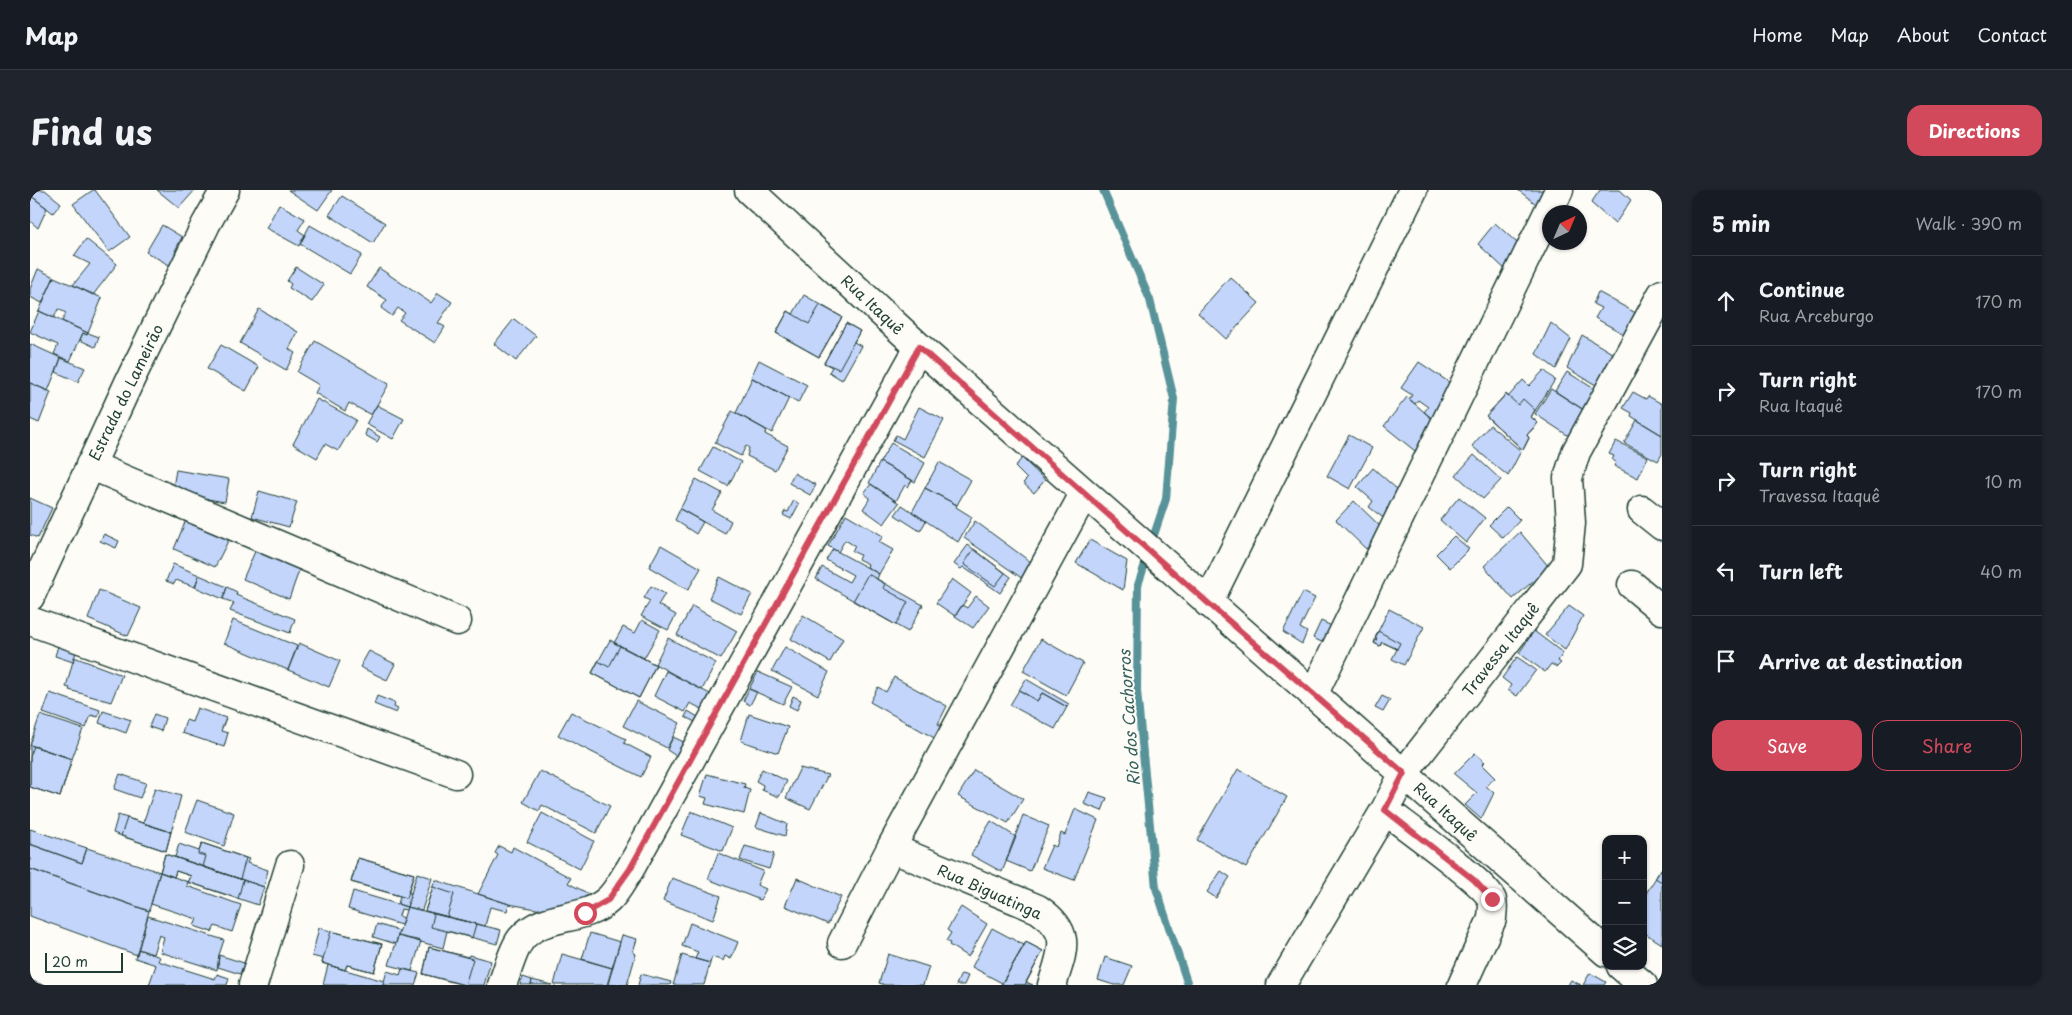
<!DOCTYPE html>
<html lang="en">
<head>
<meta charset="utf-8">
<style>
	:root { --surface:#171b24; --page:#20242c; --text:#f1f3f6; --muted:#9ea1a6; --line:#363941; --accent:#d1495b }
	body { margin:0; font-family:"Playpen Sans",sans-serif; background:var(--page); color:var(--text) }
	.controls { position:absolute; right:15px; bottom:15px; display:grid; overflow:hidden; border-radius:10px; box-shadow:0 1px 4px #0004 }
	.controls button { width:45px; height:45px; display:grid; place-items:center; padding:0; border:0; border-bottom:1px solid var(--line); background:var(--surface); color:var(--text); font:25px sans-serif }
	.compass { position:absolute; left:1512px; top:15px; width:45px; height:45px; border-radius:50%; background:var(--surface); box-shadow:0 1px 4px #0004; rotate:44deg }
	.scale { position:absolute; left:15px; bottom:12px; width:78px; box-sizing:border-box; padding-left:5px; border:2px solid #1f3d34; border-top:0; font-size:14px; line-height:18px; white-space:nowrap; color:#1f3d34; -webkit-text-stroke:4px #fdfcf7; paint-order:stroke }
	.stop { position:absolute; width:15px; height:15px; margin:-11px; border:4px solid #d1495b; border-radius:50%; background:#fff }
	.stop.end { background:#d1495b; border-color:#fff; box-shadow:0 1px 5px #0008 }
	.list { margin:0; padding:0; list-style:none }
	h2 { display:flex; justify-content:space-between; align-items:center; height:65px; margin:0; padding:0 20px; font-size:21px }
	h2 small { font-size:16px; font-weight:400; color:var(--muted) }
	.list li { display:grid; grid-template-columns:32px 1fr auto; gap:15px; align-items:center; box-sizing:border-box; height:90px; padding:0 20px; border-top:1px solid var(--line) }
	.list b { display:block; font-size:19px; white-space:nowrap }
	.list p { margin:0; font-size:16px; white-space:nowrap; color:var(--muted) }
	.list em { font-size:16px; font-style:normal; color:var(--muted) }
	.actions { display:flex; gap:10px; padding:15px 20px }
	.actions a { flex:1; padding:11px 0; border:1px solid var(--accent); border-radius:15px; text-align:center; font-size:18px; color:var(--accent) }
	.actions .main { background:var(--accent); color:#fff }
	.icon { flex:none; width:28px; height:28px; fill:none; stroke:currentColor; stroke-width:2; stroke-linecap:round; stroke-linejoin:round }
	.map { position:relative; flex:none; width:1632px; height:795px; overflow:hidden; border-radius:15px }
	header { display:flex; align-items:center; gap:30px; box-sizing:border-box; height:70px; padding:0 25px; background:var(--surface); border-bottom:1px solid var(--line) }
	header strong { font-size:24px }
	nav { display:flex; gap:28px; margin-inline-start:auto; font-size:18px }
	.intro { display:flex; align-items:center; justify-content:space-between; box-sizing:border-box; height:120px; padding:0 30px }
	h1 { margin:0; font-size:35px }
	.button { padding:12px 22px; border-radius:15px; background:var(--accent); color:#fff; font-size:18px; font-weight:700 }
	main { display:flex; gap:30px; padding:0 30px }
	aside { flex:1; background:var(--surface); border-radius:15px; box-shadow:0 1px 4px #0004 }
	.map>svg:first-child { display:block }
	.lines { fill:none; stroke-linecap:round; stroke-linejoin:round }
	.stream { stroke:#59939a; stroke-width:8 }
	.building { fill:#c3d5fb; stroke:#1f3d34 }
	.minor-casing { stroke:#1f3d34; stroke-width:31 }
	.major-casing { stroke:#1f3d34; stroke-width:31 }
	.minor { stroke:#fdfcf7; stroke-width:28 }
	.major { stroke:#fdfcf7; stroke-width:28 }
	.route { stroke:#d1495b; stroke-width:6 }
	.labels { text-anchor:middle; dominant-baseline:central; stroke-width:4; stroke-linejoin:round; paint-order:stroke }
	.street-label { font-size:15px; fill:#1f3d34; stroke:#fdfcf7 }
	.water-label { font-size:16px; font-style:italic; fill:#37615e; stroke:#fdfcf7 }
</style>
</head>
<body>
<header>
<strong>Map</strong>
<nav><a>Home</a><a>Map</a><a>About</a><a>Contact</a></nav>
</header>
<div class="intro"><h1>Find us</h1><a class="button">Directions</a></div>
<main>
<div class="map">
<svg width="1632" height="795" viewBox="0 0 1632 795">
	<rect width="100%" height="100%" fill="#fdfcf7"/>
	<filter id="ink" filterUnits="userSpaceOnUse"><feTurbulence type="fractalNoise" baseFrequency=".02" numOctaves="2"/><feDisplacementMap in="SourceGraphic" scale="10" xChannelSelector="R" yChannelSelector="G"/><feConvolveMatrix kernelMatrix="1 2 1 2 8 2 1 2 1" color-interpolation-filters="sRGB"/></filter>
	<g filter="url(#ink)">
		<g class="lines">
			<!-- stream -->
			<path class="stream" d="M1073 0 1120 110 1144 209 1136 309 1121 354
				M1118 365 1108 395 1107 501 1126 698 1158 795"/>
		</g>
		<!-- building -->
		<path class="building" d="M0 0H15L31 13 23 23 0 5Z
			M63 0H65L100 47 79 62 43 14Z
			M127 0H165L149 18Z
			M258 0H302L288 20Z
			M1488 0H1517L1506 14Z
			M1570 0H1590L1601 10 1585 34 1561 13Z
			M0 5 17 18 8 38 0 31Z
			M312 6 355 33 343 53 299 25Z
			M249 14 275 29 268 40 275 45 269 56 236 38Z
			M1465 33 1496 61 1478 82 1448 54Z
			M132 35 152 47 145 61 149 63 141 76 116 62Z
			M280 35 332 65 320 84 270 54Z
			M56 49 87 74 63 105 43 95 60 74 44 66Z
			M266 77 294 95 282 112 259 98 261 94 257 91Z
			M349 78 401 113 408 103 422 112 408 133 415 137 405 153 369 130 375 123 368 118 362 126 351 118 357 110 337 97Z
			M8 79 24 87 12 113 0 107V99Z
			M24 87 72 108 58 143 32 131 36 123 28 119 24 128 9 121Z
			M1200 87 1229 113 1196 149 1168 123Z
			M1568 102 1613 127 1601 148 1565 128 1571 118 1563 114Z
			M774 105 812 127 789 167 746 143 758 121 763 124Z
			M790 115 812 127 789 167 746 143 758 121 779 134Z
			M229 119 268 142 259 159 265 163 256 180 210 153Z
			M9 121 58 143 57 145 53 143 40 171 24 164 28 155 0 142Z
			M484 129 506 146 486 171 464 154Z
			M816 133 830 141 809 179 794 173Z
			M816 133 830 141 824 152 831 156 812 190 799 182 802 177 794 173Z
			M1521 133 1541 149 1526 179 1506 164Z
			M53 143 57 145 58 143 69 147 65 157 50 150Z
			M1552 145 1587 166 1571 198 1537 178Z
			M285 151 359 194 341 225 319 213 315 221 285 203 289 195 267 182Z
			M0 154 31 168 18 201 0 193Z
			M191 155 229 177 216 201 177 179Z
			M31 168 55 178 48 192 26 182Z
			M729 170 777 195 768 213 721 187Z
			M1389 172 1429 199 1403 229 1394 222 1398 217 1388 210 1385 214 1379 209 1382 205 1371 198Z
			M1514 180 1525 190 1501 227 1508 233 1497 245 1499 248 1493 260 1456 226 1476 204 1478 207 1493 190 1499 196Z
			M1537 182 1571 203 1560 224 1525 201Z
			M722 188 759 208 742 243 706 223Z
			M0 193 21 202 9 233 0 229Z
			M1521 199 1560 224 1545 250 1505 224Z
			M1603 202 1616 209 1618 206 1632 214V245L1601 226 1602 223 1593 218Z
			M1476 204 1488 215 1493 209 1505 220 1501 227 1508 233 1497 245 1499 248 1493 260 1456 226Z
			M1377 207 1408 234 1385 261 1354 236Z
			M287 209 326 230 308 261 295 254 287 268 263 254Z
			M347 215 374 229 363 249 336 234Z
			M889 217 914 230 895 267 863 250 866 245 873 249Z
			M702 221 736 240 735 244 758 256 745 280 717 266 719 258 716 256 711 266 685 253Z
			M1607 230 1632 245V264L1628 271 1594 253Z
			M1460 235 1491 261 1478 286 1442 256Z
			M337 239 350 247 347 252 335 245Z
			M1319 245 1342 258 1320 299 1297 286Z
			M1586 251 1618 267 1608 288 1584 276 1586 272 1582 270 1584 266 1579 264Z
			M861 253 895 273 885 292 850 272Z
			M683 257 711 272 698 296 670 281Z
			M1444 265 1471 290 1453 309 1426 285Z
			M992 268 1015 290 1004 303 993 293 997 289 985 277Z
			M850 272 882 290 878 297 875 295 866 311 839 293Z
			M909 272 941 290 927 315 895 298Z
			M1343 278 1376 307 1363 312 1356 319 1365 327 1360 333 1339 317 1343 311 1327 297Z
			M146 280 199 289 195 312 142 303Z
			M764 283 786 295 780 305 759 293Z
			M666 289 692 303 682 320 701 331 695 344 650 319Z
			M841 294 869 313 854 334 833 319 840 308 834 303Z
			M895 298 927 315 926 317 942 327 928 352 882 322Z
			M229 301 267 312 259 337 222 327Z
			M1429 307 1455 328 1436 353 1410 330Z
			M0 308 22 318 8 348 0 345Z
			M764 310 769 314 761 329 753 325 755 321 758 322Z
			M1324 311 1353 339 1336 359 1306 330Z
			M872 315 896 331 890 341 865 325Z
			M1477 317 1490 330 1473 348 1459 335Z
			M650 319 673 332 666 344 645 330Z
			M816 324 853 346 849 352 863 360 849 384 837 377 838 374 828 369 830 365 822 361 825 356 815 350 808 362 798 356Z
			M156 330 199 349 185 377 144 359Z
			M945 331 1002 373 993 389 934 348Z
			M1490 342 1519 377 1483 409 1454 376Z
			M74 344 89 351 86 358 70 351Z
			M1424 346 1439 359 1420 378 1406 364Z
			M1060 350 1097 371 1093 400 1046 373Z
			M631 355 671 378 658 400 619 377Z
			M938 355 981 387 970 403 933 377 931 379 924 374Z
			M226 359 270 378 259 409 213 389Z
			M803 359 849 384 847 389 893 415 878 442 786 389 792 377 819 392 823 385 796 370Z
			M944 359 975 383 965 396 934 374Z
			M143 374 169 385 165 397 146 390 144 394 136 391Z
			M838 384 855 394 853 398 878 412 866 435 823 411Z
			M169 385 197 397 193 409 165 397Z
			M689 387 722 404 711 424 679 408Z
			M922 389 941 403 925 426 906 413Z
			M621 396 635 404 628 415 646 425 638 440 611 426 620 411 614 408Z
			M197 397 207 402 206 405 265 429 260 443 200 421 204 413 193 409Z
			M69 400 111 418 98 446 58 429Z
			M1273 402 1285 408 1270 438 1277 442 1272 454 1253 442Z
			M946 406 959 416 943 438 925 426 932 415 937 418Z
			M662 416 707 441 691 469 647 445Z
			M1539 416 1553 426 1535 460 1515 445Z
			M1359 419 1394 437 1374 475 1362 469 1367 459 1352 452 1350 456 1344 453 1347 449 1345 448Z
			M773 425 813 449 800 472 761 449Z
			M203 430 267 456 258 480 194 453Z
			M612 430 630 440 614 468 584 453 593 437 605 443Z
			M1291 431 1308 439 1300 456 1283 448Z
			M1348 441 1370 453 1367 459 1352 452 1350 456 1344 453Z
			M1504 441 1533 463 1528 471 1531 473 1527 477 1521 474 1515 482 1489 463Z
			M31 446 49 452 43 472 25 466Z
			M638 448 686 473 672 500 625 474Z
			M1011 449 1053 473 1036 505 993 481Z
			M580 450 626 475 609 508 562 483Z
			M269 453 310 471 299 497 258 480Z
			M590 456 626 475 609 508 562 483 568 471 579 477Z
			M755 457 799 482 788 505 742 481Z
			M339 461 365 474 357 490 330 477Z
			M44 467 92 485 81 512 39 500 40 498 36 497Z
			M1487 467 1506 480 1487 506 1478 500 1481 495 1472 488Z
			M636 481 680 504 672 519 660 513 655 522 624 506Z
			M728 482 762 497 753 514 719 499Z
			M864 487 917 516 908 534 915 538 908 550 840 512 848 497 856 502Z
			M996 489 1039 514 1037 517 1012 503 1007 511 989 500Z
			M719 499 727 502 720 515 713 511Z
			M989 500 1007 511 1012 503 1037 517 1025 539 980 515Z
			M20 503 70 520 68 527 61 525 56 538 13 523Z
			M347 506 365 513 364 517 368 519 366 523 344 514Z
			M763 506 771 510 767 520 759 516Z
			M1352 506 1360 510 1353 522 1345 518Z
			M606 511 650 533 637 558 593 536Z
			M167 518 196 528 191 541 198 543 194 557 152 543 156 530 162 532Z
			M73 521 101 530 96 543 69 533Z
			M658 521 668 527 665 532 655 527Z
			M541 522 596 549 594 553 621 567 611 587 528 545Z
			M124 524 135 528 131 541 119 537Z
			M719 524 758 537 748 563 711 551Z
			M10 525 53 539 42 569 0 555Z
			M643 547 654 552 646 566 637 560Z
			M0 555 42 569 30 607 0 597Z
			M4 556 42 569 30 607 0 597V567Z
			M1445 563 1455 572 1452 575 1465 588 1456 596 1464 603 1451 629 1435 615 1447 603 1424 584Z
			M770 578 798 585 780 619 756 608Z
			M732 579 757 591 749 607 732 600 733 595 726 591Z
			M1208 579 1257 607 1216 678 1167 650Z
			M944 580 993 609 978 633 928 606Z
			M510 581 580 616 566 643 512 615 509 621 493 612Z
			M90 584 116 593 110 608 84 599Z
			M677 584 715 594 714 598 720 600 714 624 675 614 677 608 670 606Z
			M125 598 151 606 141 642 113 633Z
			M1059 602 1077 608 1072 621 1054 614Z
			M167 610 204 623 194 656 155 642Z
			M1045 619 1068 630 1044 690 1012 678 1022 655 1026 657 1031 643 1035 645Z
			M661 621 702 638 693 661 651 645Z
			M512 623 564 651 550 679 497 652Z
			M731 623 757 634 755 646 726 637Z
			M88 625 141 642 136 661 83 643Z
			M993 625 1019 636 1000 681 976 671Z
			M97 628 141 642 136 661 91 646Z
			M961 631 986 647 972 682 941 665Z
			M0 639 57 658 52 673 0 654Z
			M172 653 216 668 210 689 173 677 176 666 168 664Z
			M172 653 219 669 217 673 238 680 234 697 145 667 149 654 169 661Z
			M0 654 52 673 57 658 130 682 119 721 0 679Z
			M469 656 481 662 483 657 541 688 538 693 561 705 537 717 517 721 479 714 448 704 468 665 465 663Z
			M715 656 744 664 739 679 710 670Z
			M688 663 733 681 727 695 736 699 730 710 678 689Z
			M135 664 213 690 208 709 158 692 161 686 146 681 144 687 130 682Z
			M135 664 234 697 228 715 158 692 161 686 146 681 144 687 130 682Z
			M328 668 384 684 378 702 381 703 377 717 368 714 370 706 321 692Z
			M328 668 384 684 377 708 321 692Z
			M1632 678V692L1625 688Z
			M1632 678V754L1613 742V708Z
			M0 679 119 721 107 765 0 726Z
			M1191 681 1200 687 1186 708 1177 702Z
			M130 682 158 692 157 696 211 715 202 742 185 736 182 742 164 736 167 729 121 714Z
			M387 683 402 688 392 720 377 717Z
			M642 688 691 706 683 730 633 711Z
			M767 688 811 707 798 734 755 716Z
			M405 690 479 714 477 721 460 717 455 736 395 721Z
			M403 697 424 704 417 727 395 721Z
			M323 701 377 717 376 720 371 719 369 726 374 728 371 735 318 719Z
			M377 717 471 740 467 754 417 741 413 758 368 746Z
			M931 717 957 734 938 767 919 755 920 753 916 751 921 743 917 740Z
			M404 724 446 734 442 748 401 737Z
			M118 726 194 750 189 765 187 780 130 762 134 747 129 745 123 764 108 759Z
			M660 733 708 752 701 769 695 766 693 771 682 767 680 773 665 769 668 762 652 756Z
			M347 734 369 741 366 754 343 747Z
			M289 738 352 754 344 782 317 775 315 780 292 773 293 769 282 766Z
			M962 738 994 755 972 793 942 777Z
			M301 741 352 754 344 782 317 775 315 780 292 773Z
			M560 743 590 752 582 778 552 769Z
			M592 745 607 749 603 762 606 764 597 795H583L578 794Z
			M368 746 391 751 382 781 359 775Z
			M996 752 1013 761 995 795H971Z
			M996 752 1013 761 996 792 1003 795H971Z
			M399 757 443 769 435 795 393 784Z
			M399 757 438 767 439 765 461 771 454 795H433L393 784Z
			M108 759 130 767 128 771 185 789 187 784 199 788 197 795H119L126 775 105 768Z
			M532 764 582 778 577 795H524Z
			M858 764 899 777 893 795H855L849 793Z
			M189 765 214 773 210 784 188 777Z
			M652 765 680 773 674 795H643Z
			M1075 767 1102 776 1094 795H1084L1068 790Z
			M298 775 354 791 353 795H293Z
			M372 779 389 783 385 795H353L357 781 370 785Z
			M1560 783 1576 792 1574 795H1553Z
			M611 784 641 792 640 795H608Z
			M931 784 938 786 934 795H926Z
			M493 787 502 790 501 795H490Z
			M0 790 13 795H0Z
			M502 790 522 795H501Z
			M1541 790 1551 795H1538Z"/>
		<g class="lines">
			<defs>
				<path id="minor" d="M719 0 889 157 1576 762
					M60 275 427 431
					M1612 320 1632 336
					M1602 395 1632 420
					M1178 413 1383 0
					M0 431 426 584
					M1283 505 1529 0
					M1355 620C1374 635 1456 693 1462 710 1464 716 1462 723 1462 729L1432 795
					M861 658 1008 719C1043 743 1033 760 1022 795
					M812 753 861 658 1054 304
					M1591 776 1613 795
					M223 795 260 675
					M472 795C477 782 483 759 491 749 513 722 553 733 578 710 587 702 593 689 600 679L889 157
					M1251 795 1355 620 1374 583 1537 374 1541 333 1538 288 1546 262 1632 104"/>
				<path id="major" d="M0 407 101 188 176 34 195 0"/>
			</defs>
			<!-- minor casing -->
			<use href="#minor" class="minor-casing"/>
			<!-- major casing -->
			<use href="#major" class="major-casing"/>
			<!-- minor -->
			<use href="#minor" class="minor"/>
			<!-- major -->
			<use href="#major" class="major"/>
		</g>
	</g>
	<g class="lines" filter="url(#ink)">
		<!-- route -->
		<path class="route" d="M555 723 578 710 600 679 889 157 1178 413 1374 583 1355 620 1444 690 1462 709"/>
	</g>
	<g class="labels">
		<!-- street labels -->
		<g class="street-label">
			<text transform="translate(843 114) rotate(43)">Rua Itaquê</text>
			<text transform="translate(95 202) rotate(-64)">Estrada do Lameirão</text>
			<text transform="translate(1470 459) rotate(-52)">Travessa Itaquê</text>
			<text transform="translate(1416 621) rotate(42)">Rua Itaquê</text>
			<text transform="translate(960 701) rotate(24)">Rua Biguatinga</text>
		</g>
		<!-- water labels -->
		<g class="water-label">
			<text transform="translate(1098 528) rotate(-94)">Rio dos Cachorros</text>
		</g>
	</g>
</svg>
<div class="controls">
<button>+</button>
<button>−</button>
<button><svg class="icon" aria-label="layers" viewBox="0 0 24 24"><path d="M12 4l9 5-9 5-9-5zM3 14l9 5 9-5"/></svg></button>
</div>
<svg class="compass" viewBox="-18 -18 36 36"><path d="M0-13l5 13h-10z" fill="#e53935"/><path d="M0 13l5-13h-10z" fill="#9ea1a6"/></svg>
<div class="scale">20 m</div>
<div class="stop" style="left:555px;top:723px"></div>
<div class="stop end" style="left:1462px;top:709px"></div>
</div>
<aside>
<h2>5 min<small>Walk · 390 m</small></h2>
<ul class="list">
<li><svg class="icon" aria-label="ahead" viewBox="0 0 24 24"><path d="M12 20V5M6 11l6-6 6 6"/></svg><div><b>Continue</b><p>Rua Arceburgo</p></div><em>170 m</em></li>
<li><svg class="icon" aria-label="right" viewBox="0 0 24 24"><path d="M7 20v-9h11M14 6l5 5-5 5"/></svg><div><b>Turn right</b><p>Rua Itaquê</p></div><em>170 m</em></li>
<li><svg class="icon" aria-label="right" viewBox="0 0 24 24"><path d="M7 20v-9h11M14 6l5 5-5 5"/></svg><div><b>Turn right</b><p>Travessa Itaquê</p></div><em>10 m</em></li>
<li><svg class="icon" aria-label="left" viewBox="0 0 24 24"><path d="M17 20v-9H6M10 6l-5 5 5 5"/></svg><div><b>Turn left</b></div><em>40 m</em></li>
<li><svg class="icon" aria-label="arrive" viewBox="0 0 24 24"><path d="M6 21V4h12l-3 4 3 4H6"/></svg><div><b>Arrive at destination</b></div></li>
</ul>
<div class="actions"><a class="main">Save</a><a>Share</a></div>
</aside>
</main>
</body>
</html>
